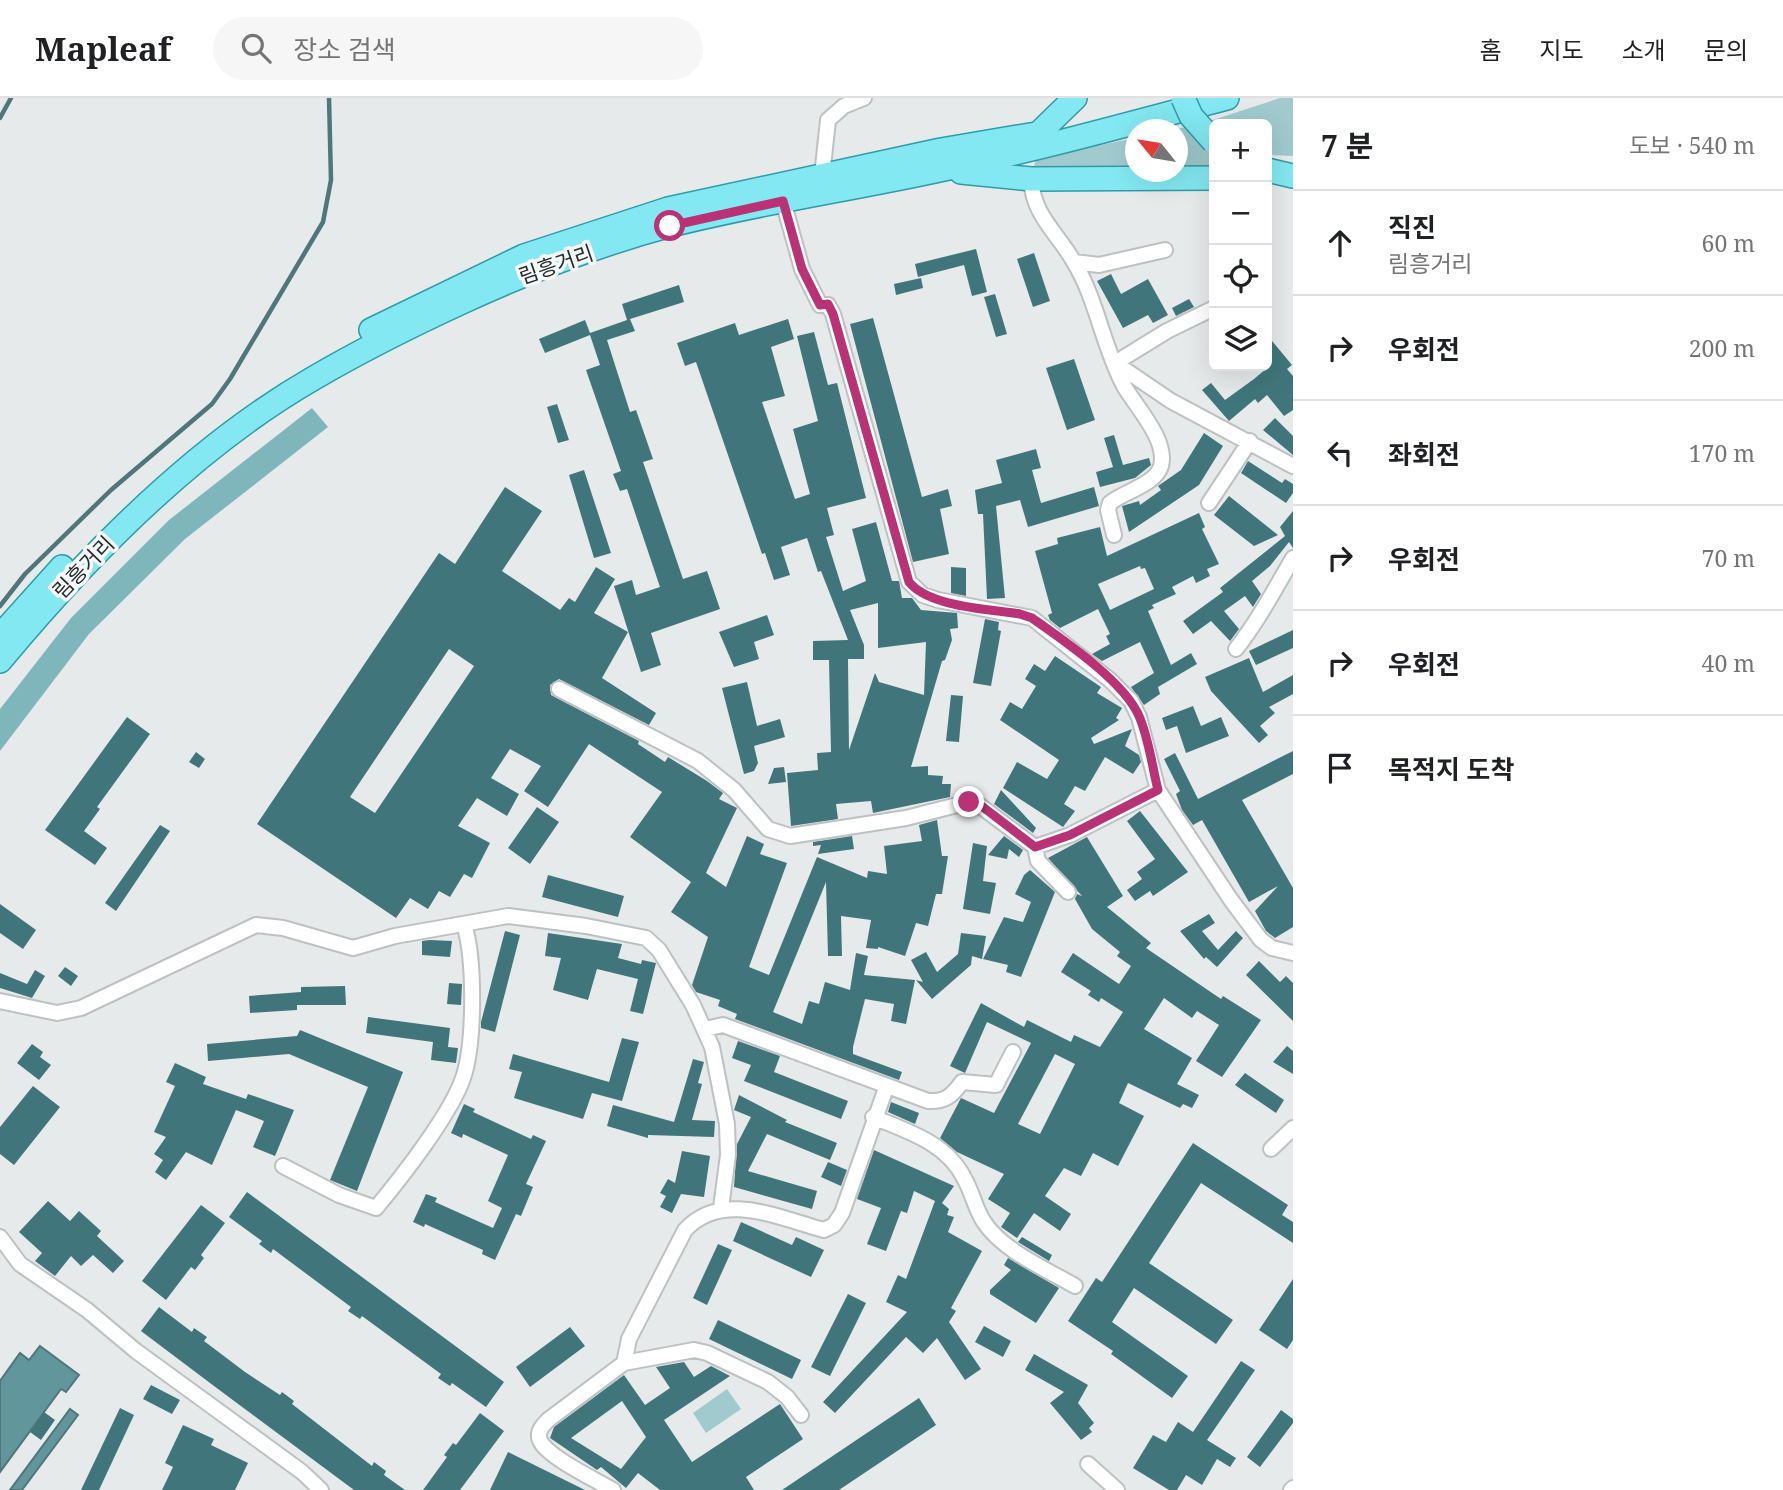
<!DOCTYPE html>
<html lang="ko">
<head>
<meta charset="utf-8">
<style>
	:root { --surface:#fff; --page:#f6f6f6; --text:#202124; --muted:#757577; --line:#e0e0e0 }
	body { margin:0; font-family:"Noto Serif","Noto Sans KR",serif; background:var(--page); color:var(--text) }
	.controls { position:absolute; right:21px; top:21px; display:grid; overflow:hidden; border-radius:10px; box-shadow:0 7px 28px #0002 }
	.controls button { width:63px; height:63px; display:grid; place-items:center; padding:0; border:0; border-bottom:2px solid var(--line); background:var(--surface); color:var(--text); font:35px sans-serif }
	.compass { position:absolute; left:1125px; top:21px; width:63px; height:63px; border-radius:50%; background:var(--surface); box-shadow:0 7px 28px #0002; rotate:300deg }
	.stop { position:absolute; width:21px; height:21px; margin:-16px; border:5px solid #b83275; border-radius:50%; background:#fff }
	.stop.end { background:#b83275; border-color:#fff; box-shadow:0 2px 7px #0008 }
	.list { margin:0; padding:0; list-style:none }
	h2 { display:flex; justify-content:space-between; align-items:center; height:91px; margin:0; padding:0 28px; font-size:30px }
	h2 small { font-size:23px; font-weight:400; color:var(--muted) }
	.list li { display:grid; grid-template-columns:46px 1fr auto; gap:21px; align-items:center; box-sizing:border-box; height:105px; padding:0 28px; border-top:2px solid var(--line) }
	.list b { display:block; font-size:26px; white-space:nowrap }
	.list p { margin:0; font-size:23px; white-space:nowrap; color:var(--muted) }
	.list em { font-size:23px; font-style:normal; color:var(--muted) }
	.icon { flex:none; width:38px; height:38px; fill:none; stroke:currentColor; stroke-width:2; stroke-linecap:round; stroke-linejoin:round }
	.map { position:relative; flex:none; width:1293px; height:1392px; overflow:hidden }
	header { display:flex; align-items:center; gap:42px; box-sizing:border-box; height:98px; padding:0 35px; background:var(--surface); border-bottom:2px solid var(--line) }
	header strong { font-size:33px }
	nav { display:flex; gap:38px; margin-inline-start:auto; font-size:24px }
	.search { width:490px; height:63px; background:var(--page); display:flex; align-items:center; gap:18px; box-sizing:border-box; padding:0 24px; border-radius:38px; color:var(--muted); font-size:26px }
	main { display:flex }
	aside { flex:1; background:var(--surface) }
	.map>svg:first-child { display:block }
	.green { fill:#a0cace }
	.forest { fill:#7fb6bb }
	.water { fill:#60969c; stroke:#50767a; stroke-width:2 }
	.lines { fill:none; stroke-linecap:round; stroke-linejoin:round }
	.stream { stroke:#50767a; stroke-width:4.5 }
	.building { fill:#40767b; fill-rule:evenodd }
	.street-casing { stroke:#bdc1c1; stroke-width:18 }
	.primary-casing { stroke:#2e9ca6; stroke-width:26 }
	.street { stroke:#fff; stroke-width:14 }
	.primary { stroke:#83e8f1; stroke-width:23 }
	.primary-bridge-casing { stroke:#2e9ca6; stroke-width:26; stroke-linecap:butt }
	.primary-bridge { stroke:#83e8f1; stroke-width:23 }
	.route { stroke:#b83275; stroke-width:9 }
	.labels { text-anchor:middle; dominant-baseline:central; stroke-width:7; stroke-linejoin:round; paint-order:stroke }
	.street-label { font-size:21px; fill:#292a2b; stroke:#f4f8f8 }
</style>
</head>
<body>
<header>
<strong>Mapleaf</strong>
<div class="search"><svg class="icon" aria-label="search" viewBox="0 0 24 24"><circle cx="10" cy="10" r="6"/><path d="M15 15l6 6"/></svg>장소 검색</div>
<nav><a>홈</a><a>지도</a><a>소개</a><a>문의</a></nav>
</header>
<main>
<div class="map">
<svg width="1293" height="1392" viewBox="0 0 1293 1392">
	<rect width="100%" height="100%" fill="#e7eaeb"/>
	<!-- green -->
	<path class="green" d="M1280 0H1293V58L1267 57V26H1214V72H1178V32H1173L1213 22Z
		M1135 40V73H1036L1034 69 1036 60Z
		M727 1291 741 1311 706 1335 693 1315Z"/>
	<!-- forest -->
	<path class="forest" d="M312 310 328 329 185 441 89 536 0 653V611L71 520 169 422Z"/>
	<!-- water -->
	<path class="water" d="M40 1248 79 1277 66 1294 61 1291 0 1374V1283L20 1255 29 1262Z
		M70 1311 78 1317 22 1392H10Z"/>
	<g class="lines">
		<!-- stream -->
		<path class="stream" d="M0 20 11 0
			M0 508 25 476 111 392 212 306 230 281 323 124 331 82 329 0"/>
	</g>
	<!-- building -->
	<path class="building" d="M976 151 987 194 972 198 964 167 918 179 915 166Z
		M1034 155 1050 203 1033 209 1017 161Z
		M1111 176 1121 196 1148 181 1168 217 1153 225 1148 217 1123 230 1097 183Z
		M921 180 923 190 896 197 894 186Z
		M679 187 684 204 627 222 622 206Z
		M995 196 1007 236 996 239 984 199Z
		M1189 201 1194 209 1176 218 1172 210Z
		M873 220 922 399 948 391 952 408 940 411 949 456 913 464 850 226Z
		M630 221 635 233 607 242 630 314 636 312 653 361 643 364 683 481 707 473 720 511 651 535 661 567 641 574 614 488 632 482 636 497 660 489 627 391 620 393 613 376 621 373 586 272 600 267 590 237 545 255 539 241 585 222 590 235Z
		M788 221 794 241 771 249 785 298 762 304 795 401 810 396 793 331 818 323 797 238 814 234 828 287 837 285 866 400 827 410 834 437 826 439 843 493 866 483 852 431 876 424 892 483H899L902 500H912L921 512 957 515 958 530 950 531 952 542 945 562 942 563 911 669 928 668V677L943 678 942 686H951L950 699 873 715 871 703 836 706 838 721 791 728 787 675 818 672 817 655 831 654 829 562H813V543L848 542 821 473 818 474 807 440 781 449 790 477 774 482 765 455 762 456 696 264 685 268 677 245 735 225 739 237ZM878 505V550L926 544 924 597 879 584 875 575 849 652 848 561H864V547L850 512Z
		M1267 237 1292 267 1287 271 1293 278V312L1284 318 1267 297 1258 305 1255 301 1229 323 1202 292 1211 285 1225 302 1254 281 1267 270Z
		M1074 261 1095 322 1067 332 1046 270Z
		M557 306 569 342 558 345 547 309Z
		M1275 320 1293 338V357L1263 332Z
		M1204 335 1223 348 1199 387 1129 434 1122 408 1139 403 1140 407 1161 392 1158 388 1181 372Z
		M1114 337 1123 367 1149 360 1151 367 1135 380 1100 389 1096 374 1113 369 1104 340Z
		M1036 351 1041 370 1032 372 1041 405 1094 389 1099 408 1028 429 1020 402 996 408 1005 500 987 501 983 416H978L975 392 1002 385 996 362Z
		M1248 363 1282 385 1285 381 1293 386V395L1286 405 1241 375Z
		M584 372 611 455 594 460 569 377Z
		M505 389 542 413 502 473 560 512 569 500 575 504 596 469 615 481 594 515 628 534 602 580 656 615 649 627 559 581 550 587 551 597 639 643 638 646 665 664 668 659 707 683 723 695 719 701 737 710 706 775 726 789 747 738 764 746 760 756 787 765 749 869 769 877 817 759 867 780 868 773 887 776 884 748 922 743 919 727 937 722 942 758H948L942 796H936L928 828 916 825 905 858 878 849V851L866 850 871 822 841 818 842 858H828L826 784 773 914 802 926 809 903 819 906 825 884 850 892 856 855 868 858 864 877 915 882 906 926 891 923 894 906 865 901 853 949V956L902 974 899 982 735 921 737 916 718 908 720 902 696 894 692 887 708 839 671 814 691 784 630 739 662 694 589 646 548 709 524 693 541 668 510 651 491 680 519 696 507 718 477 700 458 728 490 745 472 780 464 776 450 799 439 793 428 811 410 800 396 820 257 726 439 455 455 466ZM449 551 474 568 375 715 350 699Z
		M1229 398 1278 437 1254 448 1214 417Z
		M1293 413V450L1289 444 1270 468 1252 483 1261 496 1253 509 1245 498 1224 513 1239 531 1230 543 1211 523 1193 536 1183 523 1223 494 1220 490 1285 438 1280 429Z
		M1199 415 1205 429 1202 431 1219 466 1207 471 1210 478 1196 485 1193 478 1172 489 1176 496 1152 507 1154 510 1148 513 1171 567 1191 555 1197 566 1158 589 1160 596 1144 607 1131 589 1154 575 1140 544 1102 563 1092 556 1110 546 1106 538 1110 536 1098 511 1060 530 1050 522 1048 517 1052 515 1035 453 1058 446 1057 440 1100 429 1107 458ZM1140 468 1141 471 1145 470 1154 491 1110 512 1098 486Z
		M951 469 966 470V498L951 495Z
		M767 517 774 537 754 544 759 561 734 569 719 534Z
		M985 521 999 524 998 532 1001 533 991 588 973 585Z
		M1293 532V550L1256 567 1249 553Z
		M1055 558 1101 589 1097 595 1122 610 1116 620 1119 622 1091 640 1094 646 1132 631 1125 648 1139 657 1141 664 1133 676 1105 659 1085 693 1075 688 1064 706 1075 713 1063 729 1003 690 1017 664 1047 681 1059 662 1000 622 1010 604 1022 611 1036 588 1025 581 1034 566 1045 573Z
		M1249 560 1263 594 1293 577V596L1269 609 1275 615 1260 628 1268 637 1259 645 1211 593 1205 579Z
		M747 584 757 628 780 621 785 639 754 648 758 665 754 673 744 676 722 590Z
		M951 597 963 598 959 644 946 643Z
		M1193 608 1201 628 1221 619 1229 638 1186 655 1177 628 1166 632 1162 620Z
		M127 619 150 636 97 709 100 711 84 733 107 750 95 767 45 732Z
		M1293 653V676L1242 702 1293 790V829L1275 840 1266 833 1255 813 1278 788 1249 804 1202 722 1193 727 1182 712 1176 696 1180 693 1164 661 1175 655 1198 701Z
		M196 654 205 661 199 670 189 664Z
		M784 669 786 684 768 686 774 670Z
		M1001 692 1036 730 1033 735 994 706Z
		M537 709 559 724 530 766 508 750Z
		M1140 713 1188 774 1153 798 1150 793 1135 803 1127 792 1142 781 1137 774 1155 761 1127 723Z
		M160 727 170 733 116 813 105 805Z
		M852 738 854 751 818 756 821 747 813 748V744Z
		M1004 738 1023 752 1019 759 1009 751 1007 761 988 757Z
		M1087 739 1123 798 1107 809 1151 845 1146 850 1221 901 1223 898 1261 922 1222 979 1196 963 1219 927 1197 913 1192 920 1164 900 1144 931 1192 960 1177 986 1199 997 1192 1010 1183 1006 1180 1010 1128 985 1119 1005 1144 1018 1118 1068 1093 1055 1081 1078 1064 1070 1045 1098 1071 1116 1060 1133 1034 1115 1017 1140 1001 1129 1010 1115 988 1101 1004 1076 957 1054 940 1040 961 1000 994 1015 1031 945 987 924 965 975 950 968 981 905 1024 929 1027 922 1071 944 1074 937 1100 949 1123 914 1101 900 1099 904 1088 897 1091 893 1061 874 1073 855 1119 886 1131 868 1117 858 1120 854 1092 831 1075 801 1077 796 1082 798 1048 760ZM1055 956 1075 966 1040 1036 1018 1026Z
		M973 745 987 748 983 783 996 785 990 816 963 811Z
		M1030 772 1055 794 1021 879 1006 874 1008 867 983 861 1004 819 1023 824 1031 804 1015 796 1024 777Z
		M548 777 624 798 618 819 542 799Z
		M0 806 36 832 23 851 0 835Z
		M1209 816 1215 825 1202 833 1218 852 1236 833 1243 840 1217 869 1206 859 1204 861 1180 833Z
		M505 833 520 837 495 934 481 930V924Z
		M548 835 622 846 618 860 641 866 642 862 656 865 643 916 630 913 638 881 597 871 588 902 553 892 561 860 545 858Z
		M961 835 986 838 982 861 972 858 971 867 932 901 916 882 923 884 911 862 926 854 937 874 958 856Z
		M430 842 452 843 450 859 422 857V843Z
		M1259 863 1280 884 1286 878 1293 885V923L1246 877Z
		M65 869 78 878 71 888 58 878Z
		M35 872 45 878 32 900 0 890V875L27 886Z
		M449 885 462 886 461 907 447 906Z
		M345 888 346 907H297V912L250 915 249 898 301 894V889Z
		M368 919 450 930 448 949 458 950 456 965 431 962 433 944 366 935Z
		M300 932 403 974 357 1093 330 1082 368 989 289 956 208 963 207 946 297 938Z
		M622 940 639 944 622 1003 592 995 583 1021 514 1000 522 974 509 971 513 956 609 984Z
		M738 943 780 958 774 974 848 1003 841 1021 744 983 751 967 732 960Z
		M32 946 43 954 40 959 51 967 39 982 17 965Z
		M1287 948 1293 953V976L1273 964Z
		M693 961 704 964 698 985 702 986 692 1022 715 1023 714 1039 648 1037V1040L607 1028 613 1007 674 1024Z
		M175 965 206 979 203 986 246 1001 248 996 294 1012 275 1058 253 1049 264 1023 236 1012 212 1067 186 1054 166 1082 155 1074 163 1062 154 1056 166 1039 154 1034 175 988 166 984Z
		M1245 975 1284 1002 1276 1015 1235 987Z
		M33 988 60 1009 14 1067 0 1056V1029Z
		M739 997 787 1022 785 1024 837 1045 830 1062 767 1036 748 1073 817 1093 812 1111 734 1089 737 1046 751 1019 734 1012Z
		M891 1004 919 1015 915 1026 888 1014Z
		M464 1006 475 1011 473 1014 531 1041 533 1037 546 1043 526 1086 533 1089 521 1118 516 1116 495 1162 482 1156 483 1152 425 1126 424 1129 413 1124 426 1096 437 1100 435 1104 493 1130 502 1110 488 1103 508 1057 463 1036 462 1040 451 1035Z
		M1193 1045 1288 1107 1282 1117 1293 1124V1145L1201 1085 1149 1165 1233 1222 1216 1246 1134 1190 1112 1224 1188 1278 1172 1300 1111 1256 1113 1253 1068 1223 1096 1180 1102 1184Z
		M874 1052 954 1088 942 1105 949 1111 947 1117 954 1119 948 1134 982 1153 951 1210 956 1213 949 1224 981 1271 965 1282 937 1240 923 1255 906 1239 835 1315 823 1304 907 1214 886 1204 898 1177 906 1181 935 1103 914 1093 907 1115 901 1113 886 1153 867 1146 881 1110 857 1101Z
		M682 1053 710 1058 704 1099 681 1096 672 1115 660 1109 666 1098 660 1095 668 1081 675 1085Z
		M828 1064 847 1072 841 1088 821 1079Z
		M247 1094 504 1284 486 1309 452 1285 450 1288 438 1280 441 1276 362 1218 360 1221 348 1213 351 1209 273 1151 271 1155 259 1146 262 1143 229 1119Z
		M48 1103 70 1123 79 1113 101 1133 97 1138 124 1163 113 1175 93 1157 81 1168 71 1158 55 1178 35 1163 42 1155 19 1134Z
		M201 1107 225 1125 201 1157 204 1160 195 1172 191 1169 166 1202 142 1183Z
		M741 1124 792 1147 796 1139 824 1152 811 1179 733 1143Z
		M1022 1139 1052 1157 1049 1163 1018 1144Z
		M718 1146 732 1152 707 1207 693 1200Z
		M1008 1160 1059 1190 1036 1225 990 1196V1192L1011 1172 1004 1167Z
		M1293 1181V1242L1287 1251 1259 1232Z
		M848 1196 866 1205 830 1278 811 1269Z
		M159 1209 192 1234 194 1230 207 1239 204 1243 245 1274 280 1297 282 1294 294 1303 292 1306 372 1368 374 1364 386 1373 384 1377 405 1392H354L218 1291 141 1233Z
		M718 1222 801 1262 792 1281 709 1241Z
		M984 1228 1011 1243 1003 1259 975 1244Z
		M570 1229 585 1248 530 1289 516 1269Z
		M1034 1256 1088 1287 1078 1305 1094 1325 1089 1330 1092 1334 1081 1342 1050 1305 1064 1294 1025 1272Z
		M1241 1263 1255 1272 1207 1342 1236 1360 1230 1369 1217 1361 1202 1387 1186 1377 1177 1392H1169L1133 1370 1153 1337 1166 1344 1178 1324 1193 1334Z
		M684 1264 694 1279 711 1268 730 1278 664 1322 692 1364 780 1306 803 1341 746 1379 754 1392H660L638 1375 626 1390 601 1369 597 1372 550 1340 554 1329 624 1277 645 1307 670 1290 656 1269ZM622 1303 646 1339 621 1371 571 1340Z
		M151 1287 180 1302 172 1316 143 1301Z
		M919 1300 936 1327 839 1392H782Z
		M120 1310 134 1317 99 1392H81Z
		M1281 1312 1293 1321V1325L1260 1369 1247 1359Z
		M44 1314 55 1322 41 1342 30 1334Z
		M480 1315 504 1333 460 1392H423L447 1359 444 1357 453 1345 456 1347Z
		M183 1327 214 1341 211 1347 248 1365 235 1392H162L173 1369 165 1365Z
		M508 1354 585 1392H490Z"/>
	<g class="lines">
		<defs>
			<path id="street" d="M822 78 828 22 844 8 864 0
				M1031 81C1033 118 1057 134 1074 164 1097 202 1103 249 1124 288 1136 309 1168 342 1161 368 1155 387 1125 393 1110 405L1108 412 1114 437
				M783 103 802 171 820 207H828L833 216 909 484 923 497 938 502 1032 520 1110 582 1131 603 1139 619 1158 692 1231 802 1261 842 1272 850 1293 855
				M1074 164 1099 167 1165 152
				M1214 210 1167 233 1115 265 1171 303 1293 368
				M1209 405 1250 343
				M1236 551C1258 523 1275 491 1293 460
				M559 591 698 663 734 692 768 731 790 738 906 720 969 704 979 707 1035 749 1038 763 1068 794
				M1035 749 1070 737 1158 692
				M0 903 57 915 81 910 256 827 283 830 353 850 395 838 508 818 586 828 646 840 659 852 693 907 712 949 727 1026 728 1057 721 1110
				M705 931 723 927 928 1003C945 1004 952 998 962 984L996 987 1013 954
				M873 1019C907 1033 947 1045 964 1080 972 1093 975 1111 984 1124 1003 1153 1046 1171 1075 1188
				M1271 1051 1293 1030
				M283 1068 339 1097 376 1110C401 1080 451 1016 463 980 475 945 475 861 464 826
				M0 1139 20 1166 87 1212 136 1253 302 1374 321 1392
				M624 1265 629 1241 685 1132C722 1092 779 1120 824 1132L834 1127 842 1115 886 990
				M1088 1366 1117 1392
				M613 1392C594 1381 554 1362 542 1346 535 1336 541 1329 548 1322L624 1265 694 1252 707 1255 768 1284 787 1299 801 1317
				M1291 1392 1293 1390"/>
			<path id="primary" d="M1039 35 1075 0
				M1267 72 1293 78
				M961 74 1031 81 1214 80
				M371 232 524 158 668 111 941 52 1036 36
				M0 538 62 469
				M0 563C88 457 194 349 314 280 362 252 412 227 462 204 529 173 600 146 671 127 761 104 853 91 944 71 1039 51 1133 25 1227 0"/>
		</defs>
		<!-- street casing -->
		<use href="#street" class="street-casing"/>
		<!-- primary casing -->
		<use href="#primary" class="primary-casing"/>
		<!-- street -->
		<use href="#street" class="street"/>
		<!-- primary -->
		<use href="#primary" class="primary"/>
		<defs>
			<path id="primary-bridge" d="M1183 0 1191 18 1214 44"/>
		</defs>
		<!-- primary-bridge casing -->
		<use href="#primary-bridge" class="primary-bridge-casing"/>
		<!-- primary-bridge -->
		<use href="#primary-bridge" class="primary-bridge"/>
	</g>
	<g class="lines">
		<!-- route -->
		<path class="route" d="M670 128 783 103 802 171 820 207 828 206 833 216 909 484C929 509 989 511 1020 516L1032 520C1063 542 1124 583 1139 618 1149 641 1152 668 1158 692L1070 737 1035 749 979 706 969 704"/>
	</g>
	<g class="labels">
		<!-- street labels -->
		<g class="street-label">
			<text transform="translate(556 166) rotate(-19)">림흥거리</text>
			<text transform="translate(83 469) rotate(-46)">림흥거리</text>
		</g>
	</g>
</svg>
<div class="controls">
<button>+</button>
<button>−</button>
<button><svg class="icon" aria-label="locate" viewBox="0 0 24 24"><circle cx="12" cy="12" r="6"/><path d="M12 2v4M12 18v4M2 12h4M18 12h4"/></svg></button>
<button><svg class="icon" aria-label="layers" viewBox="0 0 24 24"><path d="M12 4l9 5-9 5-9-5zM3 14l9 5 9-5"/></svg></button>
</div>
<svg class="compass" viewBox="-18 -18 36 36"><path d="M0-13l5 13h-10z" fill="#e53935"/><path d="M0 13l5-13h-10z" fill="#757577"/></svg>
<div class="stop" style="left:670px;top:128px"></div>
<div class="stop end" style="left:969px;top:704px"></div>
</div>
<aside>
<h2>7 분<small>도보 · 540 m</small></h2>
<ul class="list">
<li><svg class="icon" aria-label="ahead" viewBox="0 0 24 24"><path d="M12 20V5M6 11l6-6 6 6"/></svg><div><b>직진</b><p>림흥거리</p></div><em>60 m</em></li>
<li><svg class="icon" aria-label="right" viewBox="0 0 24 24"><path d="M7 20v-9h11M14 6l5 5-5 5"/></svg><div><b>우회전</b></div><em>200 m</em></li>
<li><svg class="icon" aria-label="left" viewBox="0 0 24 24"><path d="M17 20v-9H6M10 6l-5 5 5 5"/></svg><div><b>좌회전</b></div><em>170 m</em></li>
<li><svg class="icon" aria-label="right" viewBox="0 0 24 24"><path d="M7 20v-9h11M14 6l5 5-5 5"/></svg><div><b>우회전</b></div><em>70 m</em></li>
<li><svg class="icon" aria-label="right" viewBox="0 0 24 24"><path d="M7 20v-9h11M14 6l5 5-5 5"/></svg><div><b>우회전</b></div><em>40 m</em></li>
<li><svg class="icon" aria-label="arrive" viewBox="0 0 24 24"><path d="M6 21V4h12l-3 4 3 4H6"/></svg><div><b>목적지 도착</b></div></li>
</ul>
</aside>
</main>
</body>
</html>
